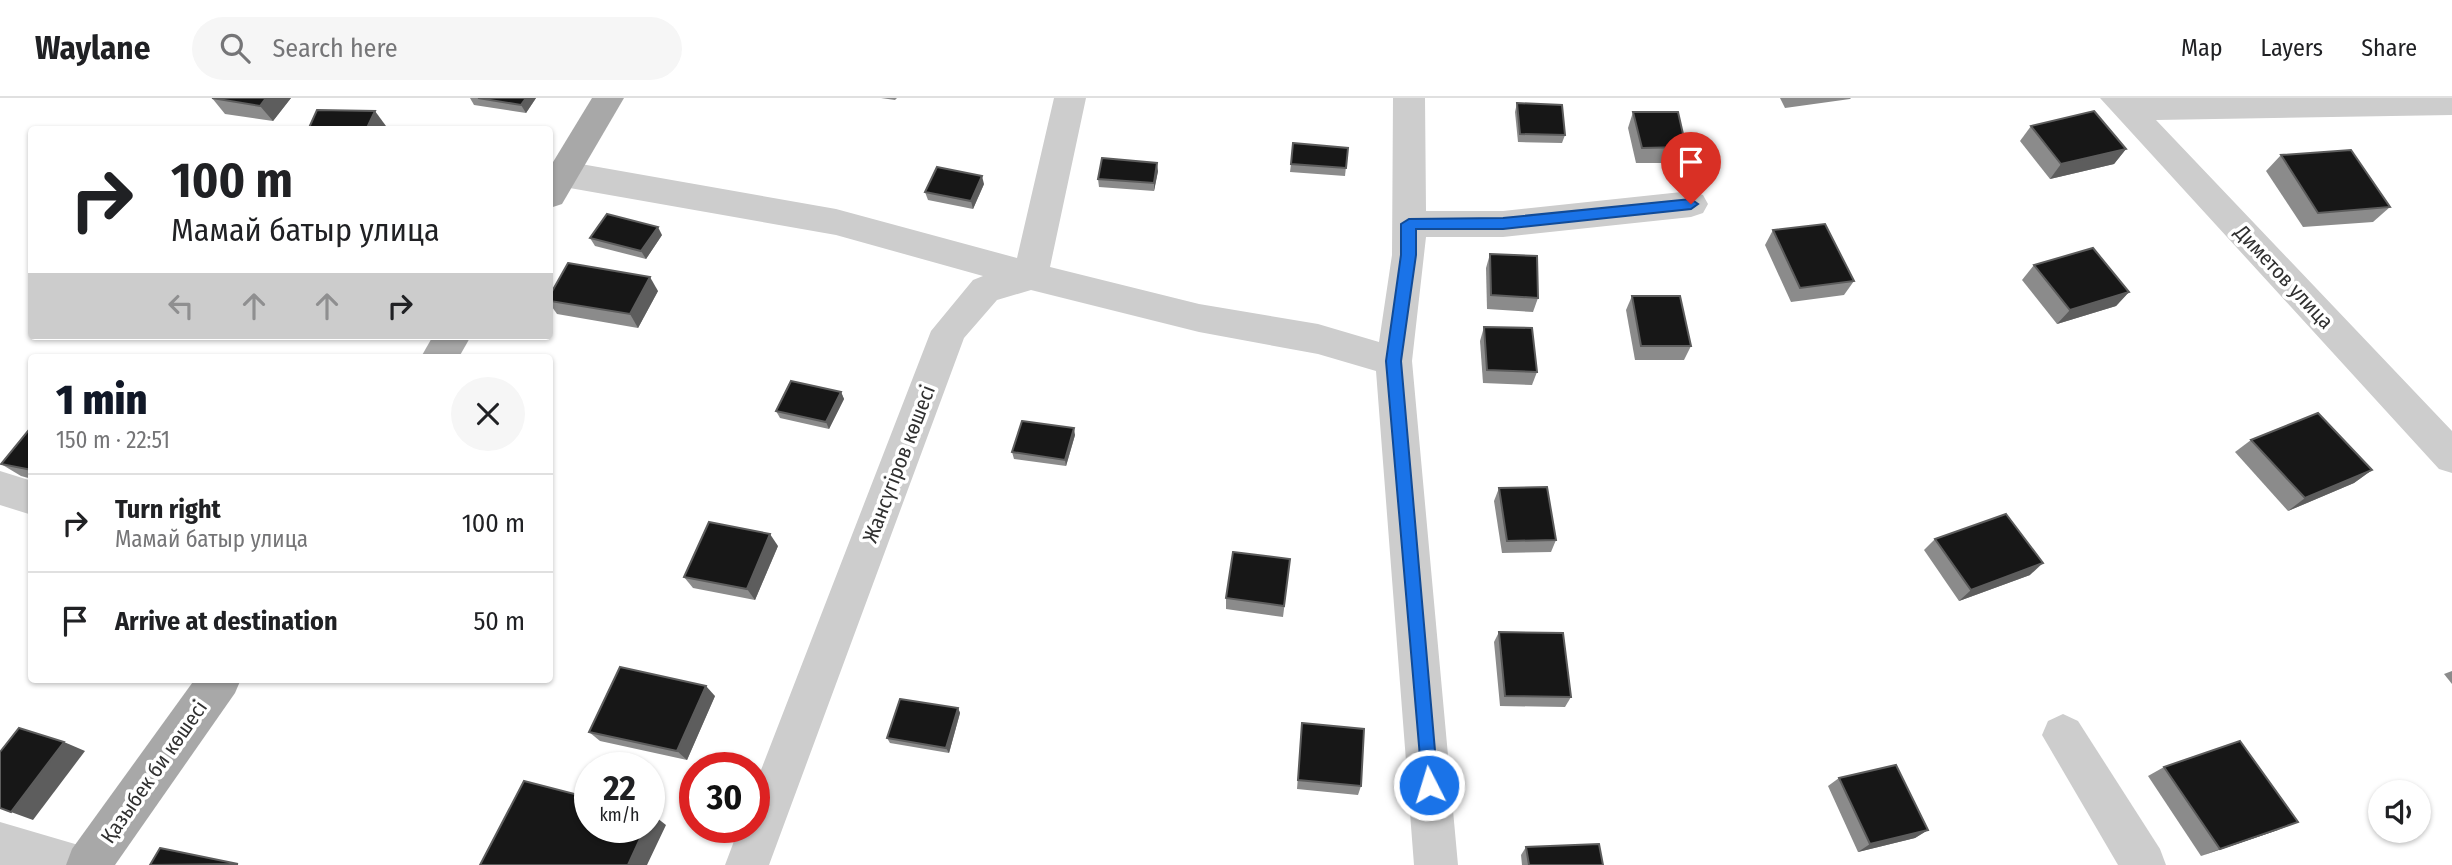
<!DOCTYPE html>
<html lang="en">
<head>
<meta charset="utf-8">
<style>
	:root { --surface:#fff; --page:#f6f6f6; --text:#202124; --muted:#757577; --line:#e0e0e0; --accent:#111827 }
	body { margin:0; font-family:"Fira Sans Condensed",sans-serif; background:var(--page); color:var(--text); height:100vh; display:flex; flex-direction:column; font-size:26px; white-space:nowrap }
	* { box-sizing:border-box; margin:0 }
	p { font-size:23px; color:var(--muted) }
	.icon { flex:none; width:38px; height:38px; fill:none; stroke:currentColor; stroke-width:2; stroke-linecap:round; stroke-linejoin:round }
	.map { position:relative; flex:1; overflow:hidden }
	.side { position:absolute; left:28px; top:256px; width:525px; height:329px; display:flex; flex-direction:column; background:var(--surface); border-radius:7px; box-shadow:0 2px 5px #0004 }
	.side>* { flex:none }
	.guide { position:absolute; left:28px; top:28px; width:525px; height:214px; border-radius:7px; box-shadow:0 2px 5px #0004; background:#fff; color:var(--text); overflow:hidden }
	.tools { position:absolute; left:2368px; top:682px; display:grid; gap:14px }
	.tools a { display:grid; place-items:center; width:63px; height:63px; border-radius:50%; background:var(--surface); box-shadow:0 2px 5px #0004; font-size:35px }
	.speed { position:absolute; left:574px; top:654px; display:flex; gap:14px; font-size:35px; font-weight:700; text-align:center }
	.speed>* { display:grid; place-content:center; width:91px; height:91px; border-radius:50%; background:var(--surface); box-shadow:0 2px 5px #0004; line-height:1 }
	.speed small { font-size:18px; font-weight:400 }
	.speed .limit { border:10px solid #d22; background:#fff; color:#111 }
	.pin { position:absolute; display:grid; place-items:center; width:60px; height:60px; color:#fff; margin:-72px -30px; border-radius:50% 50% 50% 0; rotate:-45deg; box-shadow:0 0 7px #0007 }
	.pin .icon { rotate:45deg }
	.me { position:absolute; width:77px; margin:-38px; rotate:355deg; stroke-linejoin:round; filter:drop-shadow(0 0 5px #0008) }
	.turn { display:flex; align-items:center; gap:24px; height:147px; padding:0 28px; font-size:32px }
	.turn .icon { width:91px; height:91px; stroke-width:2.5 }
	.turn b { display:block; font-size:49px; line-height:60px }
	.lanes { display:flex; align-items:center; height:66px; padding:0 28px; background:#0003; justify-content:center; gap:35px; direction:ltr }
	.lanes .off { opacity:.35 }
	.round { display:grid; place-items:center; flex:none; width:74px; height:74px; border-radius:37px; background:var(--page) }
	.overview { display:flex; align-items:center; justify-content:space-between; height:119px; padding:0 28px }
	h1 { font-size:42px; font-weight:800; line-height:52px; color:var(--accent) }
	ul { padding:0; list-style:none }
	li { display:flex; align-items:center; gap:21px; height:98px; padding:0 28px; border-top:2px solid var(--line) }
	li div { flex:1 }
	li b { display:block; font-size:26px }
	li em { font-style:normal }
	header { display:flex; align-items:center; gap:42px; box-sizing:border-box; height:98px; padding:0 35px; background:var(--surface); border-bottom:2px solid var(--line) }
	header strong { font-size:33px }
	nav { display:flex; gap:38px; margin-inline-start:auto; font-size:24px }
	.search { width:490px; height:63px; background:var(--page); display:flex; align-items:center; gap:18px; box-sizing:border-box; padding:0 24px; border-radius:38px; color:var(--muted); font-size:26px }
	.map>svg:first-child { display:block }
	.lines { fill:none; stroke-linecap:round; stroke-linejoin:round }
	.minor { fill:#cdcdcd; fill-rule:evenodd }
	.major { fill:#a8a8a8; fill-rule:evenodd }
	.wall { fill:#8b8b8b }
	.shaded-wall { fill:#5d5d5d }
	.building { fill:#171717; stroke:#5d5d5d; stroke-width:2 }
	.route { fill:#1a73e8; stroke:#114b97; stroke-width:2 }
	.labels { text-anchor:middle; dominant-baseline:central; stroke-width:7; stroke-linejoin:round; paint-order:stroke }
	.street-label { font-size:21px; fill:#303030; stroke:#fff }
</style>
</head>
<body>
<header>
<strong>Waylane</strong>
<div class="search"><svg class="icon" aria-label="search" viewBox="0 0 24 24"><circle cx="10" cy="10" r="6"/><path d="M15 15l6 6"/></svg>Search here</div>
<nav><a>Map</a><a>Layers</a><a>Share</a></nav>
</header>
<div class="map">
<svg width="2452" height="767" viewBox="0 0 2452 767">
	<rect width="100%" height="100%" fill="#fff"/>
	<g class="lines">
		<g class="minor">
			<path d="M1054 0H1086L1050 169 1199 206 1318 226 1379 244 1392 157 1393 0H1425L1426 113H1503L1691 93 1703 97 1708 106 1703 115 1691 119 1503 139H1426L1412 263 1458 767H1414L1376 273 1318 256 1199 234 1031 192 997 202 964 240 769 767H725L739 730H754V690L931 233 973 182 983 178 836 137 564 89 552 85 550 72 552 67 564 63 836 111 1017 160Z"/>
			<path d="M2100 0H2452V17L2156 22 2452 333V375L2439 371Z"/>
			<path d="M0 373 32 383V417L0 407Z"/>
			<path d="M2063 616 2078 623 2160 751 2166 767H2118L2042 637 2048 623Z"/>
			<path d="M0 724 92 751 98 767H0Z"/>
		</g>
		<g class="major">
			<path d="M592 0H624L562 106 550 110V69Z"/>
			<path d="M433 238H471L459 259H421Z"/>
			<path d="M195 581H241L235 595 115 767H66L72 751Z"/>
		</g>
	</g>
	<g class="wall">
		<path d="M212 0H291L273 23 225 16Z"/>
		<path d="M470 0H536L526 15 474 7Z"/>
		<path d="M881 0H897L895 2Z"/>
		<path d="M1780 0H1851L1850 1 1785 10Z"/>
		<path d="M1517 5 1565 37 1562 45 1518 44 1515 14Z"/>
		<path d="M1633 14 1686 49 1680 65H1636L1628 30Z"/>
		<path d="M2031 28 2126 51 2114 66 2050 81 2020 43Z"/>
		<path d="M1348 50 1345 78 1290 74 1291 66Z"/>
		<path d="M2281 57 2390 109 2373 124 2303 129 2266 73Z"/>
		<path d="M1158 73 1154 93 1099 89 1098 81Z"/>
		<path d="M984 86 973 111 928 102 925 94Z"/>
		<path d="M1773 132 1854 183 1844 197 1791 204 1765 147Z"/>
		<path d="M662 137 646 161 595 148 590 140Z"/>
		<path d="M1490 156 1538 200 1533 214 1487 211 1486 170Z"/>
		<path d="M2034 167 2129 194 2116 208 2057 226 2022 182Z"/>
		<path d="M658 193 638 230 557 216 550 206V197Z"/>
		<path d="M1632 198 1691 248 1684 262H1635L1626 212Z"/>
		<path d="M1484 229 1537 274 1532 287 1483 285 1480 243Z"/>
		<path d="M841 294 844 301 829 331 780 320 776 313Z"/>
		<path d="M32 328V381L21 378 1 366Z"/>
		<path d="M1075 337 1066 368 1014 361 1012 354Z"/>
		<path d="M2251 342 2372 372 2354 385 2288 413 2235 354Z"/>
		<path d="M1499 390 1556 442 1551 454 1502 455 1494 403Z"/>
		<path d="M1935 441 2030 477 1959 503 1924 452Z"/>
		<path d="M778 448 755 502 693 490 684 479Z"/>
		<path d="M1290 461 1283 519 1226 511V500Z"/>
		<path d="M1499 534 1571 599 1565 609 1500 608 1494 544Z"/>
		<path d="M2452 573V586L2444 576Z"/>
		<path d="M715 598 687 662 600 643 589 634Z"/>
		<path d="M958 610 960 615 949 655 890 645 887 640Z"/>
		<path d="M1302 625 1361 688 1358 697 1297 691Z"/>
		<path d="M2164 669 2278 732 2201 758 2148 678Z"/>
		<path d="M1839 680 1928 732 1915 740 1858 754 1828 688Z"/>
		<path d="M1526 749 1603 767H1522L1521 757Z"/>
	</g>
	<g class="shaded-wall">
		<path d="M266 0H291L273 23 260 8Z"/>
		<path d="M526 0H536L526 15 521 7Z"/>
		<path d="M375 13 386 28 385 32H366Z"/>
		<path d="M2126 51 2114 66 2050 81 2061 66Z"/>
		<path d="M1157 65 1158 73 1154 93V85Z"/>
		<path d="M982 78 984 86 973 111 971 103Z"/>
		<path d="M658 129 662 137 646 161 641 153Z"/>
		<path d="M650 179 658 193 638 230 630 216Z"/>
		<path d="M2129 194 2116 208 2057 226 2070 212Z"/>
		<path d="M841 294 844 301 829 331 826 324Z"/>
		<path d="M1074 330 1075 337 1066 368 1065 362Z"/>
		<path d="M2372 372 2354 385 2288 413 2305 400Z"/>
		<path d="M770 436 778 448 755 502 747 491Z"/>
		<path d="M2043 465 2030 477 1959 503 1971 492Z"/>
		<path d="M706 588 715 598 687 662 677 653Z"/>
		<path d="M958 610 960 615 949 655 946 650Z"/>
		<path d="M64 644 85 653 33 722 11 714Z"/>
		<path d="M652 716 666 727 647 767H628L645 730H649V721Z"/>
		<path d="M2298 724 2278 732 2201 758 2220 751Z"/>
		<path d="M1928 732 1915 740 1858 754 1870 746Z"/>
	</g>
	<g class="building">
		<path d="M212 0H266L260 8Z"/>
		<path d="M478 0H526L521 7Z"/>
		<path d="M1517 5 1562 7 1565 37 1520 36Z"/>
		<path d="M317 12 375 13 366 32H308Z"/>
		<path d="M2094 13 2126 51 2061 66 2031 28Z"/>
		<path d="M1633 14H1678L1686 49 1642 50Z"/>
		<path d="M1293 45 1348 50 1346 70 1291 66Z"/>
		<path d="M2351 52 2390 109 2318 115 2281 57Z"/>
		<path d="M1102 60 1157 65 1154 85 1098 81Z"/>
		<path d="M937 69 982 78 971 103 925 94Z"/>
		<path d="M607 116 658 129 641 153 590 140Z"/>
		<path d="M1825 126 1854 183 1800 190 1773 132Z"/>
		<path d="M2093 150 2129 194 2070 212 2034 167Z"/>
		<path d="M1490 156 1537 158 1538 200 1491 197Z"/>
		<path d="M568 165 650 179 630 216 550 203V197Z"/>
		<path d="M1632 198H1680L1691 248H1641Z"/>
		<path d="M1484 229 1532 230 1537 274 1487 272Z"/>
		<path d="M791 283 841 294 826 324 776 313Z"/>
		<path d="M2318 315 2372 372 2305 400 2251 342Z"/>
		<path d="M1022 323 1074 330 1065 362 1012 354Z"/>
		<path d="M32 328V372L1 366Z"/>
		<path d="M1547 389 1556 442 1507 443 1499 390Z"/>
		<path d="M2006 416 2043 465 1971 492 1935 441Z"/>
		<path d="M709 424 770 436 747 491 684 479Z"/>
		<path d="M1233 454 1290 461 1284 508 1226 500Z"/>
		<path d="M1499 534 1563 535 1571 599 1505 598Z"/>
		<path d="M620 569 706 588 677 653 589 634Z"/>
		<path d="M900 601 958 610 946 650 887 640Z"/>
		<path d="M1302 625 1364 631 1361 688 1298 682Z"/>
		<path d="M19 630 64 644 11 714 0 710V654Z"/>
		<path d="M2240 643 2298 724 2220 751 2164 669Z"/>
		<path d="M1896 667 1928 732 1870 746 1839 680Z"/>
		<path d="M524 683 590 700V730H645L628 767H480Z"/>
		<path d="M1599 746 1603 767H1529L1526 749Z"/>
		<path d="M160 750 238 766 150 767Z"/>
	</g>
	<path class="route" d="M1691 101 1698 106 1691 111 1503 131H1416V157L1401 263 1438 687 1436 694 1429 696 1423 694 1386 263 1401 157V126L1409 121 1503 120Z"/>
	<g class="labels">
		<g class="street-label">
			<text transform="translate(2284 179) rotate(47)">Диметов улица</text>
			<text transform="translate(899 366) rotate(-69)">Жансүгіров көшесі</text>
			<text transform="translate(154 674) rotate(-55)">Қазыбек би көшесі</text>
		</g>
	</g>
</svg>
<div class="tools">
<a><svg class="icon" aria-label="sound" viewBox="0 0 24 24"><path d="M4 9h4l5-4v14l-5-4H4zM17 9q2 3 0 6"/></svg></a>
</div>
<div class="speed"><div>22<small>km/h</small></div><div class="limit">30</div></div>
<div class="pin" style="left:1691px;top:106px;background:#d93025"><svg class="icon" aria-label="arrive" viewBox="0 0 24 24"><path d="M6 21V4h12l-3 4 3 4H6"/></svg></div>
<svg class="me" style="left:1429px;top:687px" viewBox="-20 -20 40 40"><circle r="17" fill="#1a73e8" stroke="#fff" stroke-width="3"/><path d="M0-11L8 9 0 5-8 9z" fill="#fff"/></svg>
<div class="guide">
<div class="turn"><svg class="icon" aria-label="right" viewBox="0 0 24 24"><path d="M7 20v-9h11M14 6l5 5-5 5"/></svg><div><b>100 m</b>Мамай батыр улица</div></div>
<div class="lanes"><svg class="icon off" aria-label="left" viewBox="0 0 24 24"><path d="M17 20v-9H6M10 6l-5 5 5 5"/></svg><svg class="icon off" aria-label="ahead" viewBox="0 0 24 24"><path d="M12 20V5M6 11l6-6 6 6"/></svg><svg class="icon off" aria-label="ahead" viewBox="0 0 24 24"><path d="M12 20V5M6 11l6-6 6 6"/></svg><svg class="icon" aria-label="right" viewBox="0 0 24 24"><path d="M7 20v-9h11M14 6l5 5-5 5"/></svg></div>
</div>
<section class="side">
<div class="overview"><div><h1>1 min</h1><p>150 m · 22:51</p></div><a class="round"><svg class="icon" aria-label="close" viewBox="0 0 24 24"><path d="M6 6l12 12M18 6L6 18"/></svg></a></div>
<ul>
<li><svg class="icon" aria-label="right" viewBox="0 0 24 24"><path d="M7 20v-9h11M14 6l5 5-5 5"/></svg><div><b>Turn right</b><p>Мамай батыр улица</p></div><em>100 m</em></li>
<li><svg class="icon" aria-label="arrive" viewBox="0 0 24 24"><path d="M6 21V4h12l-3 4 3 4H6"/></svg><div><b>Arrive at destination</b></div><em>50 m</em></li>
</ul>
</section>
</div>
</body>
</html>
